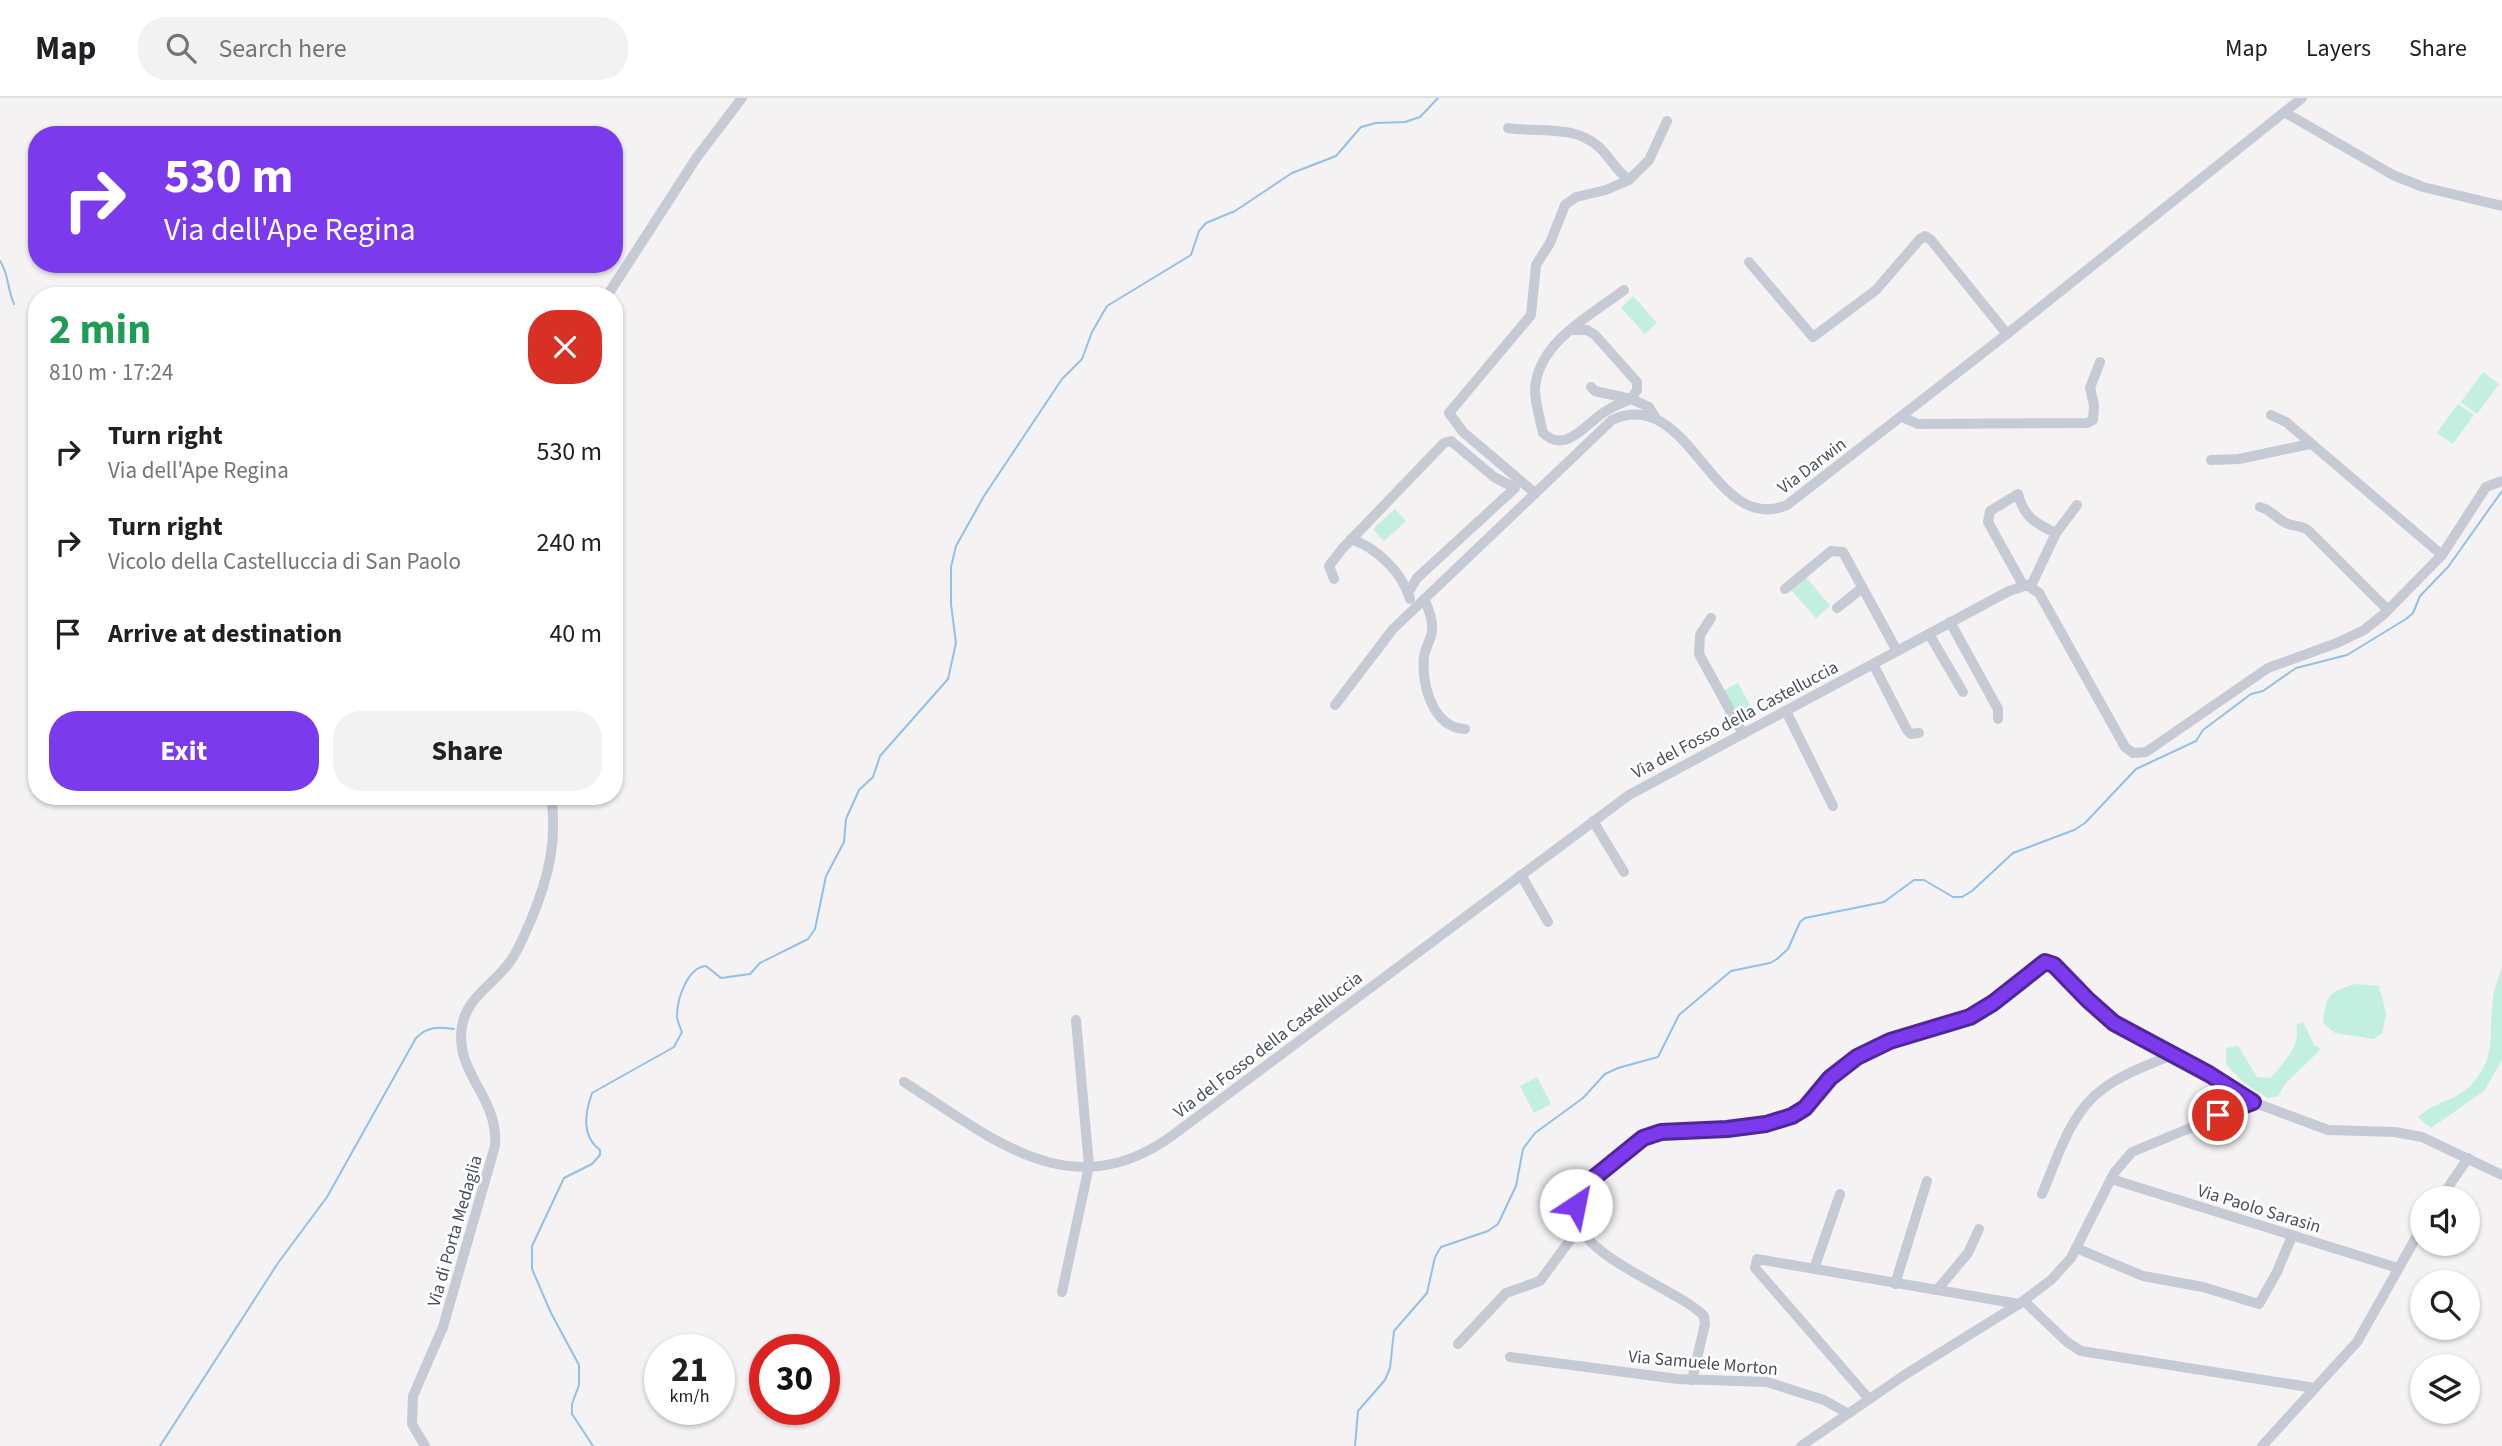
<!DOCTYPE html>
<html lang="en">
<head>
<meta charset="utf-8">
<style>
	:root { --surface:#fff; --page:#f2f2f2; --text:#202124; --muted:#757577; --line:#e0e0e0; --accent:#7c3aed }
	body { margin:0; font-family:"Source Sans 3",sans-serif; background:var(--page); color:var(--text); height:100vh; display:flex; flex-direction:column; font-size:26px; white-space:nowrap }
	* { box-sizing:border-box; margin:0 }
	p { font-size:23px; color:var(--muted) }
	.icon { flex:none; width:38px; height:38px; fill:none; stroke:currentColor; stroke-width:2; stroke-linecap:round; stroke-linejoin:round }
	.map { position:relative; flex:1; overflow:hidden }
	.sheet { position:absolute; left:28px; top:189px; width:595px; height:518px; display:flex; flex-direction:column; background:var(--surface); border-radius:28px; box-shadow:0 2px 5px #0004 }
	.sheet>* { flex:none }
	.guide { position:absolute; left:28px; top:28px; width:595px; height:147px; border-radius:28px; box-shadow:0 2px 5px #0004; background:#7c3aed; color:#fff; overflow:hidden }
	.controls { position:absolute; left:2410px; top:1088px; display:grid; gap:14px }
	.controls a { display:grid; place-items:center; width:70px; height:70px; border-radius:50%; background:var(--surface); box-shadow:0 2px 5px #0004; font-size:35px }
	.speed { position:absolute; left:644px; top:1236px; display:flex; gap:14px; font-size:35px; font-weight:700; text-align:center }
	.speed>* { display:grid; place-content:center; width:91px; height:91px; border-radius:50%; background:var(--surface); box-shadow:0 2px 5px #0004; line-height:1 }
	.speed small { font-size:18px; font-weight:400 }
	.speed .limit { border:10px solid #d22; background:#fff; color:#111 }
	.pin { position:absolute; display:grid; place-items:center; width:60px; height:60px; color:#fff; margin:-30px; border:4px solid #fff; border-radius:50%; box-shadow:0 2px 7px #0007 }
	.me { position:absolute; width:77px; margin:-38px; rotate:34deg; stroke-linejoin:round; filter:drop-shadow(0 0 5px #0008) }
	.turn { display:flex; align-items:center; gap:24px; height:147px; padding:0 21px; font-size:32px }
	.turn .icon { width:91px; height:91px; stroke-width:2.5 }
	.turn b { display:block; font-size:49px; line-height:60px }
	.round { display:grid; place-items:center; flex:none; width:74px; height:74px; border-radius:28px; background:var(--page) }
	.head { display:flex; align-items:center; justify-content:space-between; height:119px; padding:0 21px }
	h1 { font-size:42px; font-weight:700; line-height:52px; color:#1e9e55 }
	.primary-button { display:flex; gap:14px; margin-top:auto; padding:14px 21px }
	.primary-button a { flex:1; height:80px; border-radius:28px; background:var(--accent); color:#fff; font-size:28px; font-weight:700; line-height:80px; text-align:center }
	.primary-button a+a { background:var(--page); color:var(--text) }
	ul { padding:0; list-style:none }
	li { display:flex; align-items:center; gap:21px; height:91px; padding:0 21px }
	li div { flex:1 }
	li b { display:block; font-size:26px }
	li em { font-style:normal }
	header { display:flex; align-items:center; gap:42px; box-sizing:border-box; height:98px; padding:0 35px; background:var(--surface); border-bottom:2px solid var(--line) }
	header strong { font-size:33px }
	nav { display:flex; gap:38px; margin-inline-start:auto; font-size:24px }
	.search { width:490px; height:63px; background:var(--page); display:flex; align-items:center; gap:18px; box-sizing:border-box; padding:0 24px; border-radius:28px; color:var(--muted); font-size:26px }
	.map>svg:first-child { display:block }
	.green { fill:#c2efdf }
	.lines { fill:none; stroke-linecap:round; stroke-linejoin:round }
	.stream { stroke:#91c0ea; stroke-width:2 }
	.minor { stroke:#c6cad5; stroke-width:10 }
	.route-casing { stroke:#51269a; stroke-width:18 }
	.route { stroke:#7c3aed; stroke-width:12 }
	.labels { text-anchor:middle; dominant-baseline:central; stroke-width:5; stroke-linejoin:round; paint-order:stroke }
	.street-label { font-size:18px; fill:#4a4f5f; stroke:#fff }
</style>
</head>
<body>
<header>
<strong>Map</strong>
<div class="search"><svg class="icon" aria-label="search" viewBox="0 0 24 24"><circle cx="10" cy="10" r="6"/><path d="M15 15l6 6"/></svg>Search here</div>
<nav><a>Map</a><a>Layers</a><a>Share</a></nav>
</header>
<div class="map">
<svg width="2502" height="1348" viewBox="0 0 2502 1348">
	<rect width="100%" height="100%" fill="#f4f2f2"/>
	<g class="green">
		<path d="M1633 198 1657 225 1645 236 1621 210Z"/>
		<path d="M2483 274 2499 286 2477 316 2461 304Z"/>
		<path d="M2458 306 2474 317 2453 346 2437 335Z"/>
		<path d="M1395 411 1406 423 1384 443 1373 431Z"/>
		<path d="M1806 479 1830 508 1816 520 1791 492Z"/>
		<path d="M1738 585 1755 616 1740 624 1723 593Z"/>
		<path d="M2502 869V962L2484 993 2431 1030 2418 1019C2433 1005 2456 1002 2470 988 2498 960 2488 935 2493 900 2494 890 2499 879 2502 869Z"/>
		<path d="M2355 886 2379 888 2386 916 2382 935 2374 941 2335 935 2323 925C2327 896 2327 895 2355 886Z"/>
		<path d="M2303 924 2314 947 2321 951 2285 986 2278 998 2268 1000 2244 985 2226 966V950L2238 948 2257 979 2271 980C2283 964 2302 948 2296 927Z"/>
		<path d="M1537 979 1551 1006 1534 1015 1520 988Z"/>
	</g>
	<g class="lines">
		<g class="stream">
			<path d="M0 163C9 176 7 191 14 206"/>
			<path d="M160 1348 278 1165 327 1099 416 940C428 928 438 929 454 931"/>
			<path d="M593 1348 572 1316V1306L579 1287V1267L551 1215 532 1171V1148L564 1080 592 1066 600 1057V1052C581 1038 585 1015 592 995L674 949 682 934C680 929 677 923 677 918 677 900 688 869 706 868L721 880 750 876 760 865 808 841 815 831 826 778 844 744 846 721 859 692 873 679 880 658 948 581 956 545 951 506V469L956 448 984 398 1062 281 1082 261 1092 234 1107 208 1191 157 1199 133 1206 125 1235 113 1292 75 1336 58 1361 29 1376 25 1405 24 1420 19 1438 0"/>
			<path d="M1355 1348 1358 1313 1385 1282 1390 1270 1394 1233 1427 1195 1435 1159 1441 1149 1488 1133 1498 1126 1516 1088 1523 1051 1535 1035 1583 1000 1605 976 1618 970 1658 959 1679 917 1731 873 1770 865 1777 861 1788 851 1800 824 1805 820 1884 804 1914 782H1924L1953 799H1962L1972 793 2013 755 2074 732 2085 725 2136 671 2196 643 2203 632 2251 596 2263 593 2296 570 2347 557 2406 521 2413 515 2420 498 2448 469 2502 393"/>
		</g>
		<g class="minor">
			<path d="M2286 15 2393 77 2423 89 2502 108"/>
			<path d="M1508 30C1539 35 1573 26 1599 49 1610 59 1616 73 1629 82"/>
			<path d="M1749 164 1813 239 1876 192 1920 141 1925 138 1931 142 2007 236"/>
			<path d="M1624 192C1590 218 1538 244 1535 291 1535 305 1540 321 1543 335 1564 355 1583 330 1600 317 1610 310 1620 305 1631 301L1649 309 1655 319"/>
			<path d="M607 198 697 59 742 0"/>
			<path d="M1573 232H1587L1595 237 1637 284V292L1631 301 1595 293 1591 289"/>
			<path d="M2271 317 2286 324 2442 457"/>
			<path d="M1902 319 1918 326 2087 325 2093 322 2094 307 2090 290 2100 264"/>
			<path d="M2211 362 2239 361 2310 346"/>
			<path d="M1535 395 1463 334 1449 315 1531 217 1536 167 1550 145 1565 107 1576 99 1606 92 1629 82 1649 62 1667 23"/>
			<path d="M2260 409C2272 412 2275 420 2286 425 2294 429 2302 427 2309 433L2388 512"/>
			<path d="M1351 441C1377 450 1402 474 1410 501"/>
			<path d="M1334 481 1329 468 1342 451 1444 345 1451 343 1494 379 1515 390 1417 480 1408 495"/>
			<path d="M2023 487 1988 424 1990 413 2018 396C2024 419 2036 426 2056 435"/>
			<path d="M2031 488 2056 435 2077 407"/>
			<path d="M1785 491 1831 453 1843 454 1897 553"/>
			<path d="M1424 501C1429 511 1433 522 1432 533 1431 542 1425 550 1424 559 1421 586 1433 630 1465 631"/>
			<path d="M1837 510 1862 490"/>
			<path d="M1711 520 1700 537 1699 556 1743 636"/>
			<path d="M1950 524 1998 611V621"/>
			<path d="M1929 536 1963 594"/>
			<path d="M1873 566 1907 632 1911 636 1919 635"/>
			<path d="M1335 607 1393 531 1612 322C1691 286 1712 439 1787 407L2007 236 2302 0"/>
			<path d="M1786 613 1833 708"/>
			<path d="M1593 723 1624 774"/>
			<path d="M1521 777 1548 824"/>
			<path d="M904 984C991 1039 1071 1112 1173 1037L1629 697 2009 493 2027 487 2039 495 2125 649 2133 655 2146 654 2268 570 2337 545 2364 532 2384 516 2442 457 2486 389 2502 383"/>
			<path d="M2111 1081 2398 1170"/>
			<path d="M2042 1096C2058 1059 2070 1014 2104 990 2124 975 2149 967 2172 957"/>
			<path d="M2440 1101 2468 1060"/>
			<path d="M2076 1150 2143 1178 2203 1189 2259 1206 2277 1174 2292 1138"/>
			<path d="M1814 1171 1840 1096"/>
			<path d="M1895 1186 1927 1083"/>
			<path d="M1937 1192 1968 1155 1979 1131"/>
			<path d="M1062 1194 1089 1068 1076 922"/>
			<path d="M2024 1203 2067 1244 2081 1253 2315 1290"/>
			<path d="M1458 1246 1506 1195 1540 1183 1579 1130"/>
			<path d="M1510 1259 1678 1281 1767 1284 1824 1302 1847 1315"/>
			<path d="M1692 1282 1705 1226 1704 1218C1676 1190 1583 1160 1577 1120 1572 1091 1617 1055 1640 1041 1658 1031 1682 1033 1702 1032 1731 1031 1764 1030 1791 1018 1817 1007 1832 975 1858 959 1893 937 1932 938 1967 920 1998 906 2016 879 2043 864L2054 867 2088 902 2114 925 2209 976 2253 1004 2328 1032 2395 1034 2422 1039 2502 1077"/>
			<path d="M1869 1301 1755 1170 1757 1161 2019 1206"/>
			<path d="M425 1348 412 1326 413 1298 443 1229 495 1048C499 998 454 976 462 928 467 899 493 887 509 865 519 852 524 837 531 822 548 781 558 743 551 698"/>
			<path d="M1801 1348 1906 1276 2019 1206 2051 1182 2071 1160 2114 1075 2132 1054 2253 1004"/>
			<path d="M2262 1348 2357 1244 2422 1129"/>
		</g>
	</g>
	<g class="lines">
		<g class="route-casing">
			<path id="route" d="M1576 1107 1579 1097 1590 1083 1643 1040 1661 1034 1727 1031 1766 1026 1792 1018 1805 1010 1830 980 1857 959 1890 943 1970 919 1993 905 2045 864 2054 867 2088 902 2114 925 2209 976 2253 1004 2218 1017"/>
		</g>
		<use href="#route" class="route"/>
	</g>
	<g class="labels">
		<g class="street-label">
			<text transform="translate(1812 368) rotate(-37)">Via Darwin</text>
			<text transform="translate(1735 622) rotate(-28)">Via del Fosso della Castelluccia</text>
			<text transform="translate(1268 947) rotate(-37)">Via del Fosso della Castelluccia</text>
			<text transform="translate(2259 1111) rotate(17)">Via Paolo Sarasin</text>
			<text transform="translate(455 1133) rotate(-74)">Via di Porta Medaglia</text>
			<text transform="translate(1703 1265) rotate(5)">Via Samuele Morton</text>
		</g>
	</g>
</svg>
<div class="controls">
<a><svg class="icon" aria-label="sound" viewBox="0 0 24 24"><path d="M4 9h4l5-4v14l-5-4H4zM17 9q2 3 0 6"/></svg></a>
<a><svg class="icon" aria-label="search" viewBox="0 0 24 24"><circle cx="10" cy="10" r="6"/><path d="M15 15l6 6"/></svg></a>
<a><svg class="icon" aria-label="layers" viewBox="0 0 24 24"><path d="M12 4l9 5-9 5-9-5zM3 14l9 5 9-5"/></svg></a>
</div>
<div class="speed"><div>21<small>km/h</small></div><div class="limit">30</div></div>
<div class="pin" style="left:2218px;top:1017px;background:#d93025"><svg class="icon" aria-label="arrive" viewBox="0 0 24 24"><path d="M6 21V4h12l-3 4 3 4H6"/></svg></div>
<svg class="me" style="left:1576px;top:1107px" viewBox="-20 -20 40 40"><circle r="19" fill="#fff"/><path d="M0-13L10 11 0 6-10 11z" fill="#7c3aed"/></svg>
<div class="guide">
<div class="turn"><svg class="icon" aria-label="right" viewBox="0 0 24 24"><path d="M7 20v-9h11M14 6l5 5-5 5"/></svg><div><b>530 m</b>Via dell'Ape Regina</div></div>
</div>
<section class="sheet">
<div class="head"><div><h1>2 min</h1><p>810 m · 17:24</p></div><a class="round" style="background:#d93025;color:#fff"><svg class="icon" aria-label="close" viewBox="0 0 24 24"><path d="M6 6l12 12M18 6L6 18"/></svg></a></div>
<ul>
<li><svg class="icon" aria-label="right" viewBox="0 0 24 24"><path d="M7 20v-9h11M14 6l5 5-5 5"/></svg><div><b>Turn right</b><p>Via dell'Ape Regina</p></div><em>530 m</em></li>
<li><svg class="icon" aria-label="right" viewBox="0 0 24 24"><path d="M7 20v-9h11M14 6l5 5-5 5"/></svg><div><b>Turn right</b><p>Vicolo della Castelluccia di San Paolo</p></div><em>240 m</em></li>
<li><svg class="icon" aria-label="arrive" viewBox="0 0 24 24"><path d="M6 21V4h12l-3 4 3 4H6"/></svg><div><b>Arrive at destination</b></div><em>40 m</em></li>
</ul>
<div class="primary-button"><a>Exit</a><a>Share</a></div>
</section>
</div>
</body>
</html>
